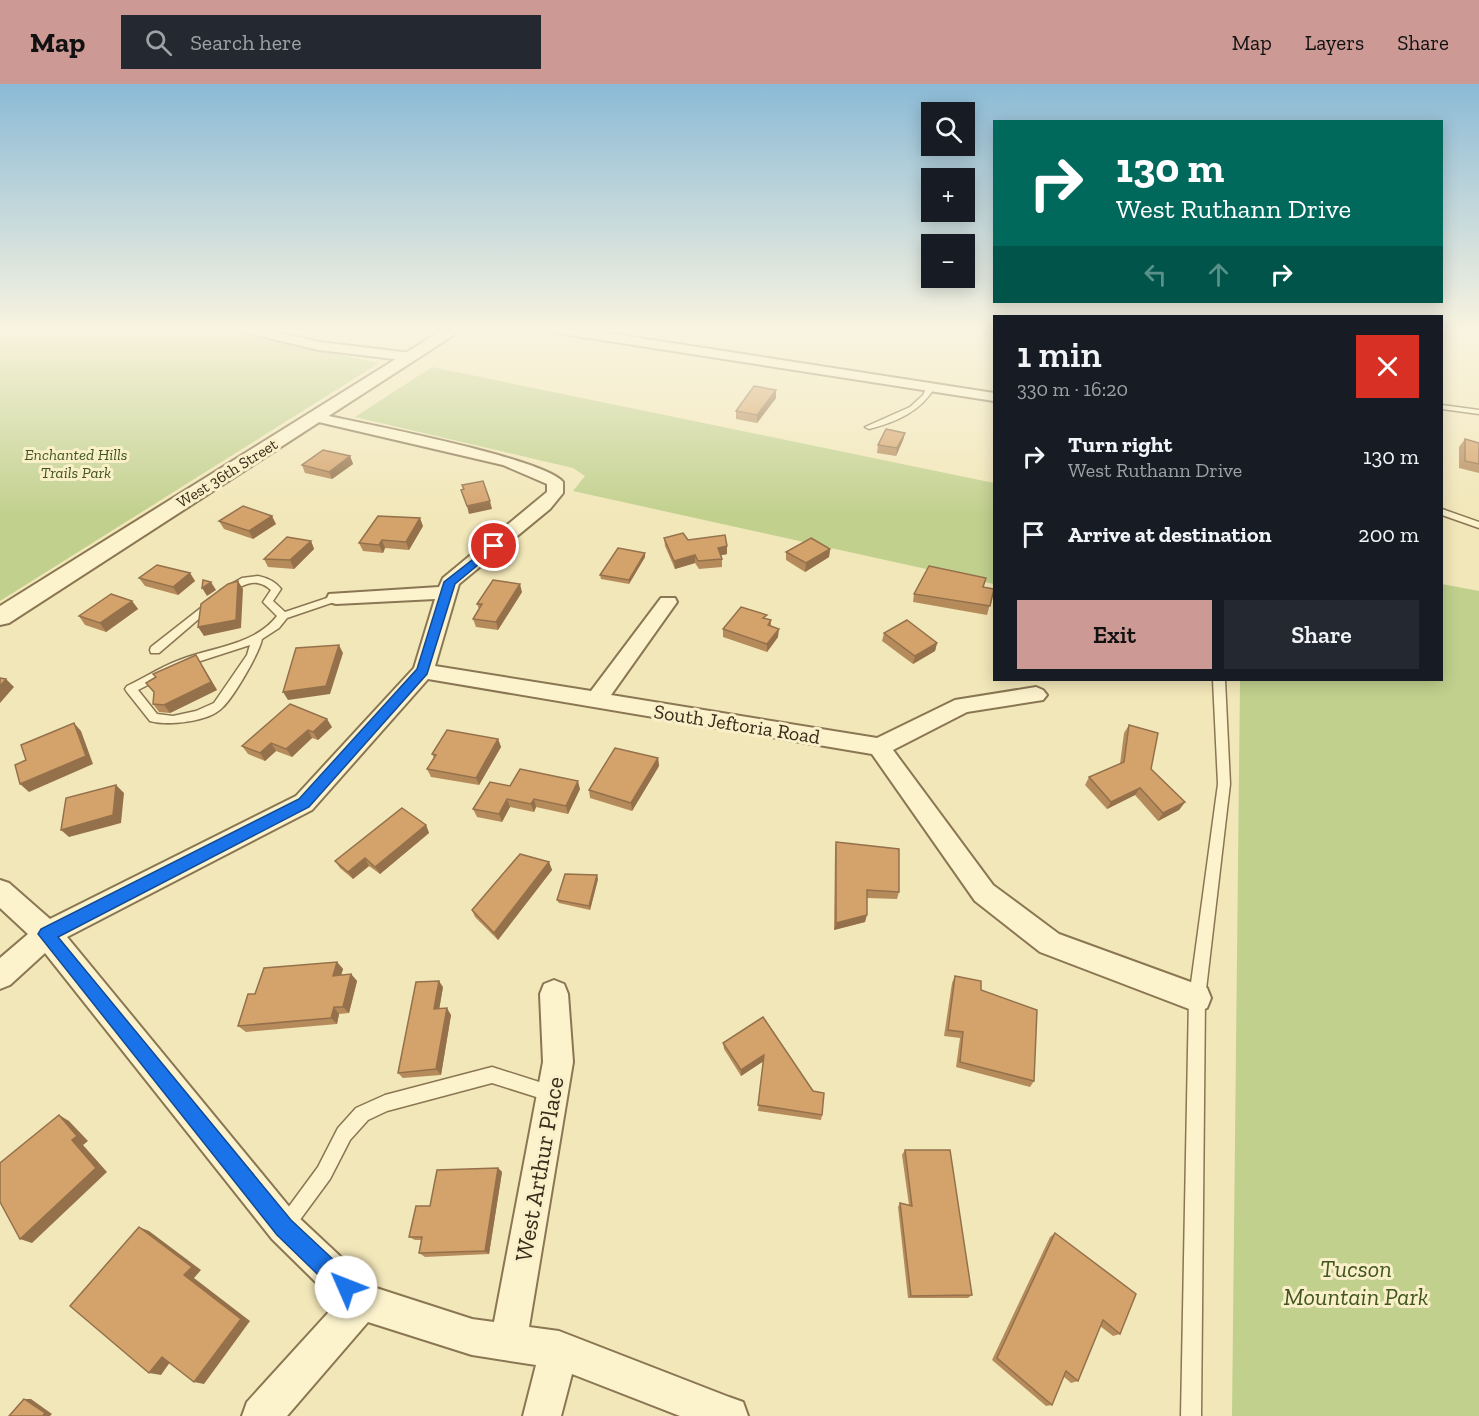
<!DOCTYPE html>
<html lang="en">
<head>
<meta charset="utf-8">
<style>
	:root { --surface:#171b24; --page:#242831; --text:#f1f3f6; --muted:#9ea1a6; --accent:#cc9994 }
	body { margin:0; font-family:"Zilla Slab",serif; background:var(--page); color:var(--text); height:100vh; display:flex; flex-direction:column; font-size:22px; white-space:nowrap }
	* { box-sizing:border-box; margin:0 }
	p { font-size:20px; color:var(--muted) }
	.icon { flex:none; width:33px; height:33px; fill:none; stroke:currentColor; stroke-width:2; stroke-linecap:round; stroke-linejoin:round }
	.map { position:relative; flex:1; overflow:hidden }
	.side { position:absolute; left:993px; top:231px; width:450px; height:366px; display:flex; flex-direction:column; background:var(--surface); border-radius:0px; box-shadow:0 3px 15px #0003 }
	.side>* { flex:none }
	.banner { position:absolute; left:993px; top:36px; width:450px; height:183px; border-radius:0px; box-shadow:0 3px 15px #0003; background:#00695c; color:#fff; overflow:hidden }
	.buttons { position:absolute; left:921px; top:18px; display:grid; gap:12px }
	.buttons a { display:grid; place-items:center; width:54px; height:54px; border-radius:0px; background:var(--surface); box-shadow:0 3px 15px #0003; font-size:30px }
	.pin { position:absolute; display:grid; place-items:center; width:51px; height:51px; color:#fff; margin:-26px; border:3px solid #fff; border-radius:50%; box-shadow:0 2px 6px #0007 }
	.me { position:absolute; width:66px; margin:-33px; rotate:314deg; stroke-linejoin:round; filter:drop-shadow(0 0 4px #0008) }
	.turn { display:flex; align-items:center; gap:21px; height:126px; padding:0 24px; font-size:27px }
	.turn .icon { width:78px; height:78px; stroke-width:2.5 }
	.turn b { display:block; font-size:42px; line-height:51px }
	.lanes { display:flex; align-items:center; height:57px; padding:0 24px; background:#0003; justify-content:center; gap:30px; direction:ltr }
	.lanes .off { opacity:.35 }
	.round { display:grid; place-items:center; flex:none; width:63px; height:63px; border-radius:0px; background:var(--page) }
	.headline { display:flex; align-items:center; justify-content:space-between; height:102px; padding:0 24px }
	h1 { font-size:36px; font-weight:600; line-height:45px }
	.primary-button { display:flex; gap:12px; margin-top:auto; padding:12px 24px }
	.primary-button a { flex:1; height:69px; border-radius:0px; background:var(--accent); color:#111; font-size:24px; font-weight:600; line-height:69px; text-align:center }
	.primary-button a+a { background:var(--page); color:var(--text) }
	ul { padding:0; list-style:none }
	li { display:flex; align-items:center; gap:18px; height:78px; padding:0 24px }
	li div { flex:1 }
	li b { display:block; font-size:22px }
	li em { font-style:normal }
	header { display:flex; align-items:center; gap:36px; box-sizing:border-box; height:84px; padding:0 30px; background:var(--accent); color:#111 }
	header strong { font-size:28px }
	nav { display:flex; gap:33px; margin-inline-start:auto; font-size:21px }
	.search { width:420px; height:54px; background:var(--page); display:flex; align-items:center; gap:15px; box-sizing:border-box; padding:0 21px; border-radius:0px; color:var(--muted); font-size:22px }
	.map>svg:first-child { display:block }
	.green { fill:#c1d08d }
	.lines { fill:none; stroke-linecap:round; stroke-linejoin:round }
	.service-casing { stroke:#8a7652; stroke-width:3 }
	.minor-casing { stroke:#8a7652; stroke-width:4 }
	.tertiary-casing { stroke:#8a7652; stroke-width:4 }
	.service { fill:#fcf3cd; fill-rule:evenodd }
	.minor { fill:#fcf3cd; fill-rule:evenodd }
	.tertiary { fill:#fcf3cd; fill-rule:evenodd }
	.wall { fill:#b68b5c }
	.shaded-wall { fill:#94714b }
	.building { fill:#d4a26b; stroke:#94714b; stroke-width:1.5 }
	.route { fill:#1a73e8; stroke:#114b97; stroke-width:1.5 }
	.labels { text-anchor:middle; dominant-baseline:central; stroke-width:6; stroke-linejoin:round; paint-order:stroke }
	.far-park-label { font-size:16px; font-style:italic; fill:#41561e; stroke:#f9f0ca }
	.far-street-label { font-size:16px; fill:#372b19; stroke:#f9f0ca }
	.street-label { font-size:20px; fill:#372b19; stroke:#f9f0ca }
	.near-street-label { font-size:24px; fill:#372b19; stroke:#f9f0ca }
	.near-park-label { font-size:24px; font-style:italic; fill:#41561e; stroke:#f9f0ca }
</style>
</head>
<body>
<header>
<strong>Map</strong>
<div class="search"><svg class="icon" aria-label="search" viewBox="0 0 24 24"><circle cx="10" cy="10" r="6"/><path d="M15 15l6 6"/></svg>Search here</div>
<nav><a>Map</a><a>Layers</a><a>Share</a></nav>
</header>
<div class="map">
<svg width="1479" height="1332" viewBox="0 0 1479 1332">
	<rect width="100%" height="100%" fill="#f2e7b9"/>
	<g class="green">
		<path d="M0 245H215L379 279 0 517Z"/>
		<path d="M432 283 994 399V500L573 407 585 392 573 384 355 333Z"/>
		<path d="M1442 500 1479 507V1332H1232L1240 596H1442Z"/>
	</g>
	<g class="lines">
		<g class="service-casing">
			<g id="service">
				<path d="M928 301 935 303C920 328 896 338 869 345L865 343 910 323 923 311Z"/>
				<path d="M1442 321 1479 326V330L1442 325Z"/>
				<path d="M1442 425 1479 438V444L1442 431Z"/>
				<path d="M258 492C267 494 275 497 281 505L273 517 285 528 336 511 341 514 340 516 287 534 279 544 262 555C259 570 233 614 222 624 208 638 168 642 150 637L127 608 125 605 127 602C144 594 159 584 177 577 210 563 254 562 277 532L263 518 271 506C254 491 243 503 226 509L221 506 242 494ZM250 561 247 571 214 619 196 627 173 632 157 630 138 606 185 582Z"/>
				<path d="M211 516 215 517V521L159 569H151L150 566 151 563Z"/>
				<path d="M1213 596H1225L1230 700 1205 914 1201 1332H1181L1189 914 1218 700Z"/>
				<path d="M492 983 558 1004 560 1010 558 1016 552 1018 492 999 387 1027 368 1036 350 1056 330 1095 291 1148 285 1151 279 1148 276 1142 279 1136 318 1083 338 1044 356 1024 385 1011Z"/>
			</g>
		</g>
		<g class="minor-casing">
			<g id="minor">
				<path d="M241 245H263L319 258 411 269 417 273 411 277 319 266 243 248Z"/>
				<path d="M551 245H581L994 309V317L557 249Z"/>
				<path d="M315 329C355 338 545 374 563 398V409L550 425 459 500 435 582 591 607 661 514H675L677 518 611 611 877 654 955 616 1036 603 1043 606 1047 611 1043 616 967 628 893 666 993 801 1059 850 1207 904 1211 914 1207 924 1197 928 1040 868 975 817 872 670 428 595 312 726 67 853 296 1131 373 1203 472 1235 494 1238 543 978 540 910 544 900 554 896 564 900 568 910 573 978 529 1243 559 1247 729 1313 743 1318 748 1332H680L572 1290 561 1332H523L536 1281 472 1271 368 1238 287 1332H242L247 1318 337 1219 272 1155 45 869 10 901 0 905V874L28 850 0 824V796L9 799 50 835 296 712 414 584 435 515 336 520 329 518 327 514 329 510 439 503 443 494 547 408V400L503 381 310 336 308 333 310 330Z"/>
			</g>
		</g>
		<g class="tertiary-casing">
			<path id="tertiary" d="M444 245H463L9 539 0 541V522Z"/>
		</g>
		<use href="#service" class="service"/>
		<use href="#minor" class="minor"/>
		<use href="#tertiary" class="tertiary"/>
	</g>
	<g class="wall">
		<path d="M776 306V314L757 339 736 335V327Z"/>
		<path d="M905 349 903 356 896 372 877 369 878 361Z"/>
		<path d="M1465 355 1479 359V389L1459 384V363Z"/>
		<path d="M350 372 353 380 332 395 305 389 302 381Z"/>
		<path d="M219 437 276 440 253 455 224 445Z"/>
		<path d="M423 442 409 466 385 464 383 469 363 467 359 459Z"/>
		<path d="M664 454 727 462V470L721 471 722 475V483L699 485 695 479 675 485 665 462Z"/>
		<path d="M311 457 314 465 294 485 268 483 264 475Z"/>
		<path d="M830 465 829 473 805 488 786 476V468Z"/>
		<path d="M645 469V473L629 500 601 495 600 491Z"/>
		<path d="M190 489 195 497 178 511 145 502 139 494Z"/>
		<path d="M983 503 994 505 987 531 913 518 914 510Z"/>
		<path d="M522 508 498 546 476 543 473 535 479 525 477 520Z"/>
		<path d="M132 517 138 525 106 548 85 541 79 532Z"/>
		<path d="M766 535 771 536V543L778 553 767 568 723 553V545Z"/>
		<path d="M884 549 937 559 935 567 913 580 882 557Z"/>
		<path d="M201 579 217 606 170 629 159 628 153 620 154 609 146 599Z"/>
		<path d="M290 620 332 643 318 656 312 654 292 673 276 667 265 677 248 670 242 662Z"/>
		<path d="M1129 641 1151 685 1185 718 1179 726 1158 737 1135 711 1107 725 1085 701 1089 693 1120 680 1124 649Z"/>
		<path d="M498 655 501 663 479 701 431 693 427 685 434 674 432 670Z"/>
		<path d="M658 674 659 682 632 727 590 714 589 706Z"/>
		<path d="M510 702 580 705 568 730 536 723 534 728 510 723 502 738 477 733 473 725Z"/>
		<path d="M426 741 429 749 380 790 369 782 353 795 340 784 335 777Z"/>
		<path d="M836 758 899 808 897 815 867 814 865 838 834 846 835 765Z"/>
		<path d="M549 778 552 786 498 856 475 833 472 826Z"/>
		<path d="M598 795 590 826 559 819 557 816Z"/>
		<path d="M337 878 343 885 341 891 351 890 357 897 349 929 339 930 337 940 246 948 238 942 255 910Z"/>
		<path d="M955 892 981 906 1034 997 1030 1003 956 983 960 954 944 952 952 899Z"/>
		<path d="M443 903 439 925 451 931 441 991 403 994 398 989Z"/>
		<path d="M763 933 822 1031 821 1036 758 1027 763 977 741 992 724 965 723 959Z"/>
		<path d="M905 1066 972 1211 968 1214H908L898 1123 900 1119 909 1121 902 1071Z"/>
		<path d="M498 1084 502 1088 489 1170 425 1173 419 1169 422 1156H415L409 1153 430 1122Z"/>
		<path d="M1055 1149 1120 1250 1113 1252 1100 1242 1078 1297 1071 1299 1063 1292 1052 1321 1046 1322 992 1276 1050 1153Z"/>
	</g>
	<g class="shaded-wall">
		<path d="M776 306V314L757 339V331Z"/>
		<path d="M905 349 903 356 896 372 897 364Z"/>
		<path d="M350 372 353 380 332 395 329 388Z"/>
		<path d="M490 417 492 425 469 430 467 422Z"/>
		<path d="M272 432 276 440 253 455 249 447Z"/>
		<path d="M420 434 423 442 409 466 406 458Z"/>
		<path d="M382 456 385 464 383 469 379 461Z"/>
		<path d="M311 457 314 465 294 485 290 476Z"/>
		<path d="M727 462V470L718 472V464Z"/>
		<path d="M830 465 829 473 805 488 806 479Z"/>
		<path d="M645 469V473L629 500V496Z"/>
		<path d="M695 471V479L675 485 674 477Z"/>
		<path d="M190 489 195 497 178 511 173 503Z"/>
		<path d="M238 497 243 505 241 544 204 552 198 543Z"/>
		<path d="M211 498 216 506 207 512 202 504Z"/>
		<path d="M520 500 522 508 498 546 496 538Z"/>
		<path d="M132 517 138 525 106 548 100 539Z"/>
		<path d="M779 545 778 553 767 568V560Z"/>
		<path d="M937 559 935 567 913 580 915 572Z"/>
		<path d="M339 561 343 569 330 610 288 616 283 608Z"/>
		<path d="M196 571 217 606 170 629 164 621Z"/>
		<path d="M6 595 14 603 0 619V602Z"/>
		<path d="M327 635 332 643 318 656 313 648Z"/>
		<path d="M74 639 81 647 93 680 29 708 20 700Z"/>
		<path d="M308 646 312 654 292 673 286 665Z"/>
		<path d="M498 655 501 663 479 701 476 694Z"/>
		<path d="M271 659 276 667 265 677 260 669Z"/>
		<path d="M658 674 659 682 632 727 631 719Z"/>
		<path d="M578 697 580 705 568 730 566 722Z"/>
		<path d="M116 701 124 709 121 739 69 753 61 746Z"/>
		<path d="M1140 704 1135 711 1107 725 1111 718Z"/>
		<path d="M507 715 510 723 502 738 499 730Z"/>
		<path d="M534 715 536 723 534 728 531 720Z"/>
		<path d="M1185 718 1179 726 1158 737 1163 729Z"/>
		<path d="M426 741 429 749 380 790 375 783Z"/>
		<path d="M365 774 369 782 353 795 348 788Z"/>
		<path d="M549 778 552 786 498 856 494 849Z"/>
		<path d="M597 791 598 795 590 826 589 822Z"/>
		<path d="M867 831 865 838 834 846 836 839Z"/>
		<path d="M337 878 343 885 339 898 333 892Z"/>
		<path d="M351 890 357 897 349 929 343 923Z"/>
		<path d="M439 897 443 903 438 932 434 925Z"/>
		<path d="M334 923 339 930 337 940 331 934Z"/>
		<path d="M447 924 451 931 441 991 436 985Z"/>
		<path d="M764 971V977L741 992V986Z"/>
		<path d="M59 1031 69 1037 88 1057 83 1061 107 1088 32 1159 20 1155 72 1056Z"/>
		<path d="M498 1084 502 1088 489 1170 485 1167Z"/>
		<path d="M139 1143 149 1147 201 1186 194 1194 250 1237 204 1300 194 1298 184 1191Z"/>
		<path d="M162 1273 173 1274 161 1291 149 1289Z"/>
		<path d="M24 1315H31L52 1330 50 1332H43Z"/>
	</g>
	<g class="building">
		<path d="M754 302 776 306 757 331 736 327Z"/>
		<path d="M886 345 905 349 897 364 878 361Z"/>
		<path d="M1465 355 1479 359V380L1465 377Z"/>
		<path d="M323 366 350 372 329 388 302 381Z"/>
		<path d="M483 397 490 417 467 422 461 406 464 405 462 401Z"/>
		<path d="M243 422 272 432 249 447 219 437Z"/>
		<path d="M378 432 420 434 406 458 382 456 379 461 359 459Z"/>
		<path d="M683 449 688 456 725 451 727 462 718 464 722 475 698 477 695 471 674 477 664 454Z"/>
		<path d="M287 453 311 457 290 476 264 475Z"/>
		<path d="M811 454 830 465 806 479 786 468Z"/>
		<path d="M618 464 645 469 629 496 600 491Z"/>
		<path d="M157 481 190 489 173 503 139 494Z"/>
		<path d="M929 482 986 494 983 503 994 505 990 522 914 510Z"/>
		<path d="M203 496 211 498 202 504Z"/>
		<path d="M493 496 520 500 496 538 473 535 482 520H477Z"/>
		<path d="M238 497 236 536 198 543 201 520 228 500Z"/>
		<path d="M111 510 132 517 100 539 79 532Z"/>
		<path d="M741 523 767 531 763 534 771 536 768 541 779 545 767 560 723 545Z"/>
		<path d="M907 536 937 559 915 572 884 549Z"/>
		<path d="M339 561 326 602 283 608 296 564Z"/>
		<path d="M196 571 211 598 164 621 153 620 154 608 146 599 156 593 153 590Z"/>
		<path d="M0 594 6 595 0 602Z"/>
		<path d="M290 620 327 635 313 648 308 646 286 665 271 659 260 669 242 662Z"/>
		<path d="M74 639 86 672 20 700 15 681 26 676 21 661Z"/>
		<path d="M1129 641 1158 649 1151 685 1185 718 1163 729 1140 704 1111 718 1089 693 1124 678Z"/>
		<path d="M447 646 498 655 476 694 427 685 436 671 432 670Z"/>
		<path d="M615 664 658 674 631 719 589 706Z"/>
		<path d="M520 685 578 697 566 722 534 715 531 720 507 715 499 730 473 725 490 698 510 702Z"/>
		<path d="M116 701 113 731 61 746 66 714Z"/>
		<path d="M402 724 426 741 375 783 365 774 348 788 335 777Z"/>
		<path d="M836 758 899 765V808L867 806V831L836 839Z"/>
		<path d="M520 770 549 778 494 849 472 826Z"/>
		<path d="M565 790 597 791 589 822 557 816Z"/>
		<path d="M337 878 333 892 351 890 343 923H334L331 934 238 942 248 910H255L264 884Z"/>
		<path d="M955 892 981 897V906L1037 926 1034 997 960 978 963 948 948 946Z"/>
		<path d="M439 897 434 925 447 924 436 985 398 989 416 898Z"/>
		<path d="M763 933 813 1007 824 1009 822 1031 758 1021 764 971 741 986 723 959Z"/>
		<path d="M59 1031 77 1052 72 1056 96 1084 20 1155 0 1118V1079Z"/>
		<path d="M905 1066H950L972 1211 911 1212 900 1119 912 1122Z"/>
		<path d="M498 1084 485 1167 419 1169 422 1153H409L416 1122H430L437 1086Z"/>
		<path d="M139 1143 192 1183 184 1191 241 1235 194 1298 162 1273 149 1289 70 1222Z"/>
		<path d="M1055 1149 1136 1210 1120 1250 1103 1236 1078 1297 1066 1287 1052 1321 997 1274Z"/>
		<path d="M24 1315 45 1329 43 1332H9Z"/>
	</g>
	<linearGradient id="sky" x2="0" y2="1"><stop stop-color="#8bbad6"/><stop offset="0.57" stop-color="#f9f4e0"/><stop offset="1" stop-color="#f9f4e0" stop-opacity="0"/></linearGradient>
	<rect width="1479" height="432" fill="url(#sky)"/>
	<path class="route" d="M494 459 499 462 497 465 455 500 427 590 309 723 58 853 291 1136 354 1195 357 1203 354 1211 346 1214 339 1211 277 1151 38 850 41 845 299 715 417 585 444 498Z"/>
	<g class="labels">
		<g class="far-park-label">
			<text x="76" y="370">Enchanted Hills<tspan x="76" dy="18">Trails Park</tspan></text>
		</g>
		<g class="far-street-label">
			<text transform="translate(227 389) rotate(-32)">West 36th Street</text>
		</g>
		<g class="street-label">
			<text transform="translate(737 640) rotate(9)">South Jeftoria Road</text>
		</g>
		<g class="near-street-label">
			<text transform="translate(539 1085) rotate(-80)">West Arthur Place</text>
		</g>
		<g class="near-park-label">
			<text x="1356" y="1184">Tucson<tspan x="1356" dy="28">Mountain Park</tspan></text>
		</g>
	</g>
</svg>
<div class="buttons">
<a><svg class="icon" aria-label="search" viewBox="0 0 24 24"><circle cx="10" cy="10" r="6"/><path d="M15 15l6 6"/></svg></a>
<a>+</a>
<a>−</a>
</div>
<div class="pin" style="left:494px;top:462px;background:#d93025"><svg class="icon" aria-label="arrive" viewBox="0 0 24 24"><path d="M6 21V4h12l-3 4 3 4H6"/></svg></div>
<svg class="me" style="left:346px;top:1203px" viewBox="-20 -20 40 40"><circle r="19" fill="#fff"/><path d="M0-13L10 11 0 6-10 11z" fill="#1a73e8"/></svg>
<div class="banner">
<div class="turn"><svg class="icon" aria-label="right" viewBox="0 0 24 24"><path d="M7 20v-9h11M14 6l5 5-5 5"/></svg><div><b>130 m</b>West Ruthann Drive</div></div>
<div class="lanes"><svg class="icon off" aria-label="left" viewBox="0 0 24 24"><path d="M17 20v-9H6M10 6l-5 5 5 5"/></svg><svg class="icon off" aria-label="ahead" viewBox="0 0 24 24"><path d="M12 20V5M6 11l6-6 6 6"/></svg><svg class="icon" aria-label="right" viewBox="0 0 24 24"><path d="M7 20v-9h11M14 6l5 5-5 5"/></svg></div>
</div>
<section class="side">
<div class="headline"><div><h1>1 min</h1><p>330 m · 16:20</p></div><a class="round" style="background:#d93025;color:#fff"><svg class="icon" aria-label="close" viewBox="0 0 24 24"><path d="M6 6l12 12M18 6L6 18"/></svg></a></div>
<ul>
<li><svg class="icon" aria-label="right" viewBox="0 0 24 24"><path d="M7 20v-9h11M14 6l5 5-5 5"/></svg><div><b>Turn right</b><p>West Ruthann Drive</p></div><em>130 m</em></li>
<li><svg class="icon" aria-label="arrive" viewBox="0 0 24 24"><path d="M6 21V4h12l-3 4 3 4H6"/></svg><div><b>Arrive at destination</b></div><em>200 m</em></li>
</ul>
<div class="primary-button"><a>Exit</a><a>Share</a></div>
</section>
</div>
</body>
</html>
